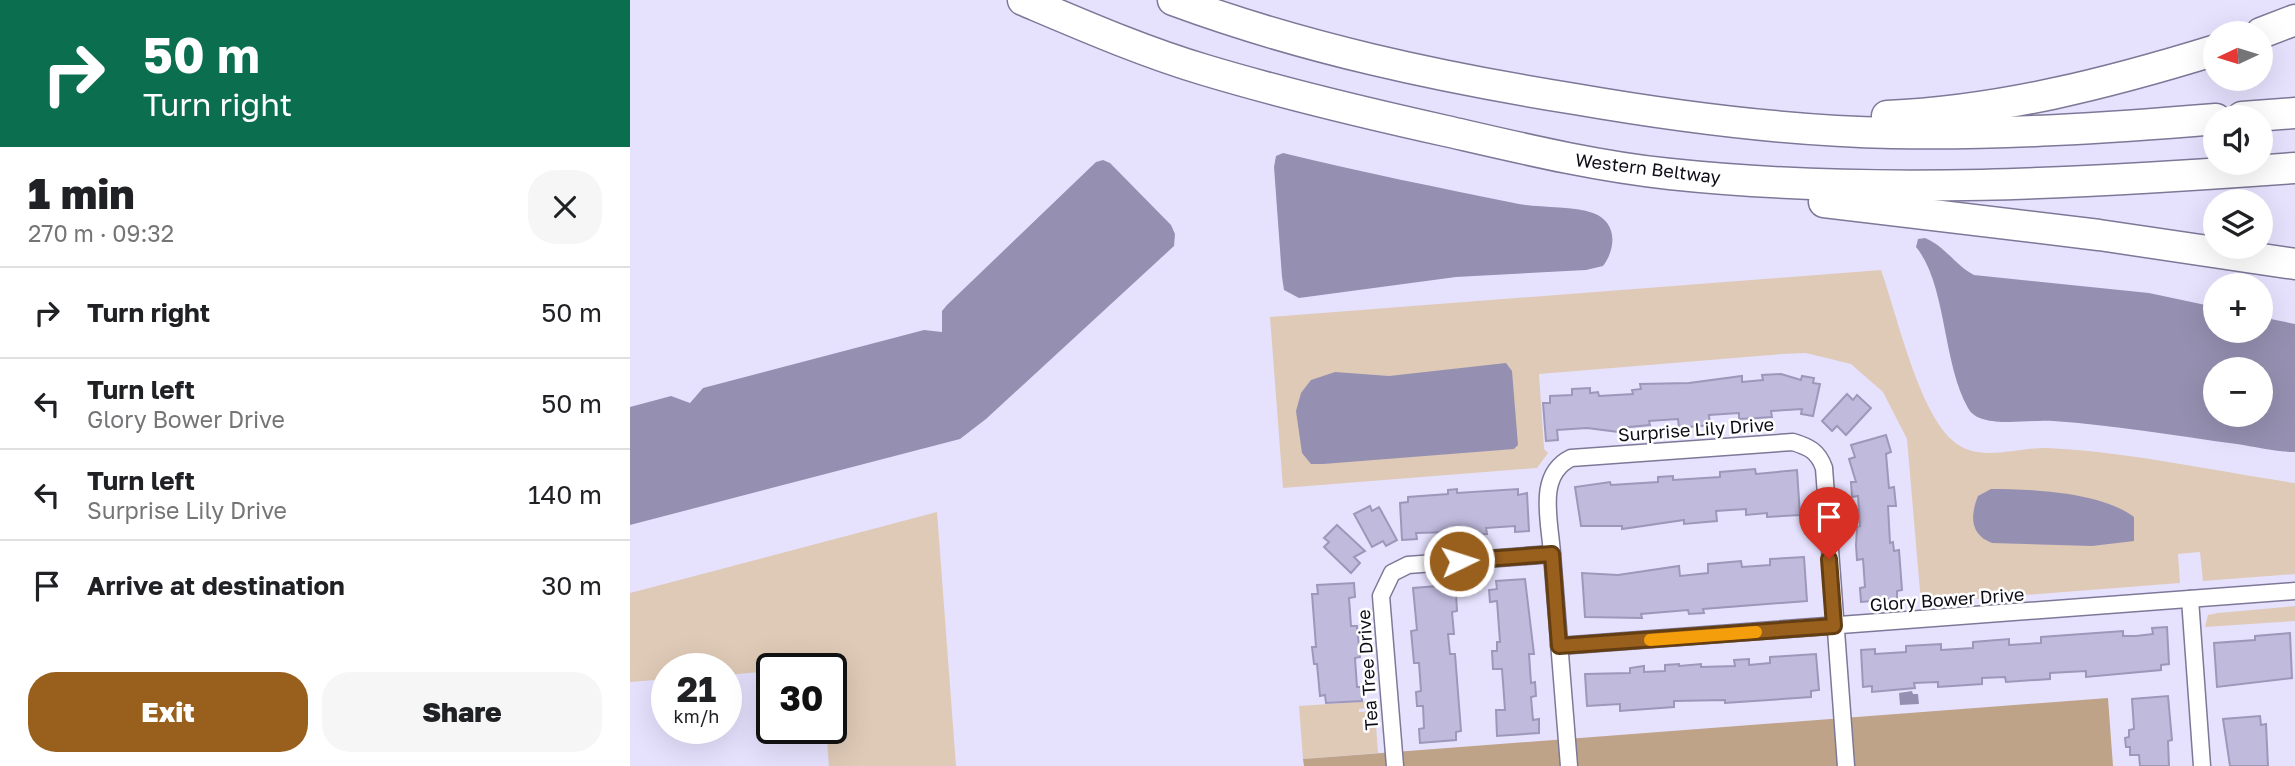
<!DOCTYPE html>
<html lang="en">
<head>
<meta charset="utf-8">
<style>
	:root { --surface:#fff; --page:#f6f6f6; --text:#202124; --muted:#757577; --line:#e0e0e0; --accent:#995f1d }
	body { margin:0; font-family:"Golos Text",sans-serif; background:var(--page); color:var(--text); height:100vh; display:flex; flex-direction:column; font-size:26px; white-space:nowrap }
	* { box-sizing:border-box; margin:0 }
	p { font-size:23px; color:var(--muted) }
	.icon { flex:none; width:38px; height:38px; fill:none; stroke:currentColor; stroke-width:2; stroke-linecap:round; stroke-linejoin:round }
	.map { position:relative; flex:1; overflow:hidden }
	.details { display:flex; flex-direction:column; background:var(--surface); width:630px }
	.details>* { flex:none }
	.banner { background:#0b6e4f; color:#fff; overflow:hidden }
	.needle { width:46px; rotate:266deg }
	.tools { position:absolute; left:1573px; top:21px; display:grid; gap:14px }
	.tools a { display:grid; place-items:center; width:70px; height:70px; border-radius:50%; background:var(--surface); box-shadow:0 7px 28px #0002; font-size:35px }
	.speed { position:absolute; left:21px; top:653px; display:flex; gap:14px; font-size:35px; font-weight:700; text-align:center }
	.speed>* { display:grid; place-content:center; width:91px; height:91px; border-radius:50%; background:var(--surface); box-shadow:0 7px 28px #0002; line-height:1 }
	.speed small { font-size:18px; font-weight:400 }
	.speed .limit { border:4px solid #111; border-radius:10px; background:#fff; color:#111 }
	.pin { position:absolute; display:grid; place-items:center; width:60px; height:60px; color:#fff; margin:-72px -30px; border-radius:50% 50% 50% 0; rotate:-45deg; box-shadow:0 0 7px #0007 }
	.pin .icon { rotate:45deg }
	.me { position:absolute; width:77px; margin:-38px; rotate:86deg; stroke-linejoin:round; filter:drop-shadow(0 0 5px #0008) }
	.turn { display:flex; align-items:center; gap:24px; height:147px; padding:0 28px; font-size:32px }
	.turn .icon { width:91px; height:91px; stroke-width:2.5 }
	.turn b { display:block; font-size:49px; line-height:60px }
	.round { display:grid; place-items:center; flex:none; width:74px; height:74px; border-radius:28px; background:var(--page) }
	.headline { display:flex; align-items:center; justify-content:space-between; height:119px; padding:0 28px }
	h1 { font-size:42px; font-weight:800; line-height:52px }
	.button { display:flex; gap:14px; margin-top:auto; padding:14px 28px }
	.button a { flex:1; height:80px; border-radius:28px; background:var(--accent); color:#fff; font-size:28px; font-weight:800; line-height:80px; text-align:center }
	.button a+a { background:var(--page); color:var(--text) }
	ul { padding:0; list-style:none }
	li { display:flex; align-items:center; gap:21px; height:91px; padding:0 28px; border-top:2px solid var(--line) }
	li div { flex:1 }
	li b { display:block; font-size:26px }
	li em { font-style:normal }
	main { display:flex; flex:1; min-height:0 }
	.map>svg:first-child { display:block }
	.green { fill:#dfcab7 }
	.forest { fill:#bfa389 }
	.water { fill:#9590b1; fill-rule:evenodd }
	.building { fill:#c0badd; stroke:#9d98b9; stroke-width:2 }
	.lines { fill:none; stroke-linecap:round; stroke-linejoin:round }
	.street-casing { stroke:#7d7897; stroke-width:19 }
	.highway-casing { stroke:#7d7897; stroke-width:33 }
	.street { stroke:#fff; stroke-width:16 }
	.highway { stroke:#fff; stroke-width:30 }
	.route-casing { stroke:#633e13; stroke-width:18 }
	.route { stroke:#995f1d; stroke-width:12 }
	.slow { stroke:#f59e0b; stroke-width:12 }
	.labels { text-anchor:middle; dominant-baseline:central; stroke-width:5; stroke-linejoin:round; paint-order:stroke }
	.street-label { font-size:18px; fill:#0f0d18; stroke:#fff }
</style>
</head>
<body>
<main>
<section class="details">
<div class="banner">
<div class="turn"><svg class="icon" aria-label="right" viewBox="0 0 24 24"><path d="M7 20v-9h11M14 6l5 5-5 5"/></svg><div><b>50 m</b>Turn right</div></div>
</div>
<div class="headline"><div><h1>1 min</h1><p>270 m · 09:32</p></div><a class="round"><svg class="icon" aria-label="close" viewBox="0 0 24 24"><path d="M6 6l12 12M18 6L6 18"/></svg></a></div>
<ul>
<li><svg class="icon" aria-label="right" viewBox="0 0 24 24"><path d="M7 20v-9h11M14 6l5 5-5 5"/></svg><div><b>Turn right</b></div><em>50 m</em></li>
<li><svg class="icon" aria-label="left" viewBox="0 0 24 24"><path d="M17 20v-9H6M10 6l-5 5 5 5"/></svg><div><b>Turn left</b><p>Glory Bower Drive</p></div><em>50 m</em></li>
<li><svg class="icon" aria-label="left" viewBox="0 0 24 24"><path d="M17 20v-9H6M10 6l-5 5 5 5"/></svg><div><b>Turn left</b><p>Surprise Lily Drive</p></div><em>140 m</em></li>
<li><svg class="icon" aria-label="arrive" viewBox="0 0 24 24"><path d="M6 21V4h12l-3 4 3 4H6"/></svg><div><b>Arrive at destination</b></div><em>30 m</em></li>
</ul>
<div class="button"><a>Exit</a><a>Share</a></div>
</section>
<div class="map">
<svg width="1665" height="766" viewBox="0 0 1665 766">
	<rect width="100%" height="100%" fill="#e6e2fe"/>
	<g class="green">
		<path d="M1251 270C1267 315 1288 409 1322 440 1348 464 1385 447 1418 448 1500 452 1584 471 1665 483V574L1573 581 1570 552 1548 554 1550 583 1291 603 1277 439 1253 392 1221 364 1176 353 1152 354 909 374 914 449 918 453 907 468 653 488 640 317Z"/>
		<path d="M307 512 326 766H199L196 728H201V668H142V671L96 675V668H37V679L0 682V593Z"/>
		<path d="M1665 606V621L1575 627 1578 615 1588 613Z"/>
		<path d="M744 701V707L729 709V712L745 711 748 753 673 759 669 706Z"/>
	</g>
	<path class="forest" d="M1478 698 1483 766H674L673 759Z"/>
	<g class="water">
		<path d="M653 153C731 172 810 188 889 204 911 208 943 206 963 213 988 222 986 249 973 266L956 270 826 277 669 298 654 290 652 277 644 167 646 156Z"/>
		<path d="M473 160 480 163 541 225 545 234 544 246 356 419 330 439 0 525V407L41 396 60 403 73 388 294 330 312 332V311L317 305 466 162Z"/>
		<path d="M1295 238C1316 247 1325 265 1344 275L1519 293 1585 307 1586 331H1631V317L1665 324V452C1646 452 1626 447 1607 444 1546 436 1484 425 1423 421 1400 419 1349 430 1338 408 1312 362 1317 285 1286 247L1288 239ZM1631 369V415H1586V369Z"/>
		<path d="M876 363 882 371 888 445 884 449 693 464H681L672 453 666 411 671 393 681 380 705 372 759 376Z"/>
		<path d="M1361 489C1402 489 1471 492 1504 517V541L1462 546 1362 543C1340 535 1340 516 1348 496Z"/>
		<path d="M1282 691 1283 694H1288L1289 704 1270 705 1269 693Z"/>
	</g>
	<g class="building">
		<path d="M1151 374 1171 380 1172 376 1184 378 1183 383 1190 384 1183 416 1171 414 1172 409 1141 411 1142 417 1127 418 1109 419V413L1079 415 1080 425 1049 428 1048 419 1019 421 1020 425 989 428V432L957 428 927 430 928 440 916 441 913 403H920V396L942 395V389L960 388V393L968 392 969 396 1003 394 1002 390 1011 389 1010 384 1059 383 1112 376V382L1133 380 1132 375Z"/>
		<path d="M1217 394 1223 400 1227 395 1241 408 1216 435 1207 426 1202 431 1192 421Z"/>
		<path d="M1256 435 1261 452 1256 454 1259 488 1264 487 1266 506H1258L1260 543 1263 542 1264 551 1269 550 1272 590 1267 591V599L1231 602 1230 588 1235 587 1233 559 1227 560 1226 545 1227 527 1230 526 1228 496 1222 497 1221 482H1226L1219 459 1225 457 1221 445Z"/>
		<path d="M1125 469 1126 474 1167 470 1170 515 1137 517V513L1116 515V509L1086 511 1087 521 1054 524V520L992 529V526H951L945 487 980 482 981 485 1028 482V477L1043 476V480L1090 477V472Z"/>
		<path d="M827 489V493L888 489V495L897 493 899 531 885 532V526L856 528 857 534 824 536V532L786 533 787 539 772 540 770 503 778 502V497L818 494V490Z"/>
		<path d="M740 506 742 511 749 507 767 540 756 546 753 541 742 547 724 514Z"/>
		<path d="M707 525 735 551 724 557 730 563 721 573 694 547 699 542 694 538Z"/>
		<path d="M1174 557 1177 601 1073 609 1074 613 1059 614 1058 610 1011 614 1012 618 955 617 952 573 988 575 1049 566 1050 576 1078 573V564L1111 561 1112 567 1140 565V559Z"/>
		<path d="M895 579 904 654H899L901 683 905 682 906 696 901 697 903 720 909 719V733L867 736 866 710H875L872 669H863L862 651H867V642H870L867 601 860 602 859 590 867 589 866 581Z"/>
		<path d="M724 583 725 597 719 598 721 626H727L730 657 725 658 727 687H731L732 701 696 703 695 695 690 696 687 664H684L682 647H686L682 594H688L687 585Z"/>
		<path d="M820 585V593H826L827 611 822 612 824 634H818L820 654H825L831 731 826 732V740L790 743 789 729 794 728 793 706H787L786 692 791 691 789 663H784L781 631 787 630 783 588Z"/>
		<path d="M1537 627 1539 664 1531 665V670L1456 677V671L1420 673V679L1376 682 1375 677 1352 678V684L1308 687V682L1284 683 1285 688 1242 692V686L1233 687 1231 650 1245 649V654L1276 652V646L1311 644V650L1343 648V642L1379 639V645L1411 643V637L1493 631V636H1506L1523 634 1522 628Z"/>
		<path d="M1660 633 1662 678 1587 687 1584 643 1625 640V636Z"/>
		<path d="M1186 654 1189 690 1181 691V697L1095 703V700L1044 701V707L990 711V704L957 706 955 674 1000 673V668L1014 666V672L1035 671V665L1049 664V666L1071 664V667L1105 666 1104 660 1119 659V665L1140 663V657Z"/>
		<path d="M1538 696 1542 740 1538 741 1539 766H1510L1509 755H1500V747H1496L1495 738 1499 737V730L1504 729 1502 699Z"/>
		<path d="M1630 716 1631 725 1636 724 1638 766H1600L1593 719Z"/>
	</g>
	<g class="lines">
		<g class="street-casing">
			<g id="street">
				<path d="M922 554 939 766"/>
				<path d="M1560 599 1572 766"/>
				<path d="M929 646 1665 591"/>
				<path d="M765 766 751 596 762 573 778 565 922 554C920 521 906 475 941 458L1163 442C1179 447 1188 451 1194 468L1216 766"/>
			</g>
		</g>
		<g class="highway-casing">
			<g id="highway">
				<path d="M393 0C452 25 514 52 575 70 655 94 735 113 816 131 890 148 964 166 1040 174 1248 196 1457 183 1665 168"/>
				<path d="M543 0C673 48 808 77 945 99 1049 117 1155 131 1262 133 1370 135 1478 128 1586 119"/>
				<path d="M1631 33 1665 20"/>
				<path d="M1257 116C1370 111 1479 83 1586 50"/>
				<path d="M1612 117 1665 113"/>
				<path d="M1194 202 1469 235 1665 264"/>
			</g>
		</g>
		<use href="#street" class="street"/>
		<use href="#highway" class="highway"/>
	</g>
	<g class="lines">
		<g class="route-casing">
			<path id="route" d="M829 561 922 554 929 646 1204 626 1199 559"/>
		</g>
		<use href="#route" class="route"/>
		<path class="slow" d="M1020 640 1126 632"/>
	</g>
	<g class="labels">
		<g class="street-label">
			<text transform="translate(1018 168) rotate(7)">Western Beltway</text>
			<text transform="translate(1066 429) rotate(-4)">Surprise Lily Drive</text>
			<text transform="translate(1317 599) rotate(-4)">Glory Bower Drive</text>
			<text transform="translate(737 670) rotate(-94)">Tea Tree Drive</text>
		</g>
	</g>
</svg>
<div class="tools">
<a><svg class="needle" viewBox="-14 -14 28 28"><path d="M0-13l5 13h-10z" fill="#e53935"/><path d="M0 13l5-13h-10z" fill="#757577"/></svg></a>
<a><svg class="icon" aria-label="sound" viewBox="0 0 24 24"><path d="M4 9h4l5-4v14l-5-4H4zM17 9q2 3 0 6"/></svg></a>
<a><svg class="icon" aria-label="layers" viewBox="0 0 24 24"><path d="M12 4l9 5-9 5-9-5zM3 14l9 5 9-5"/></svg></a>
<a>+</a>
<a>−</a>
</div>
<div class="speed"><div>21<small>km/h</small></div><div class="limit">30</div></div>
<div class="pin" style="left:1199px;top:559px;background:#d93025"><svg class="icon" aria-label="arrive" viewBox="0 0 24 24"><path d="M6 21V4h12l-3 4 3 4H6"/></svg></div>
<svg class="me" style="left:829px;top:561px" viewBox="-20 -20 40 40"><circle r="17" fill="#995f1d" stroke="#fff" stroke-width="3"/><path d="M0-11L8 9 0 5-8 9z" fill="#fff"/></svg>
</div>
</main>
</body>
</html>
